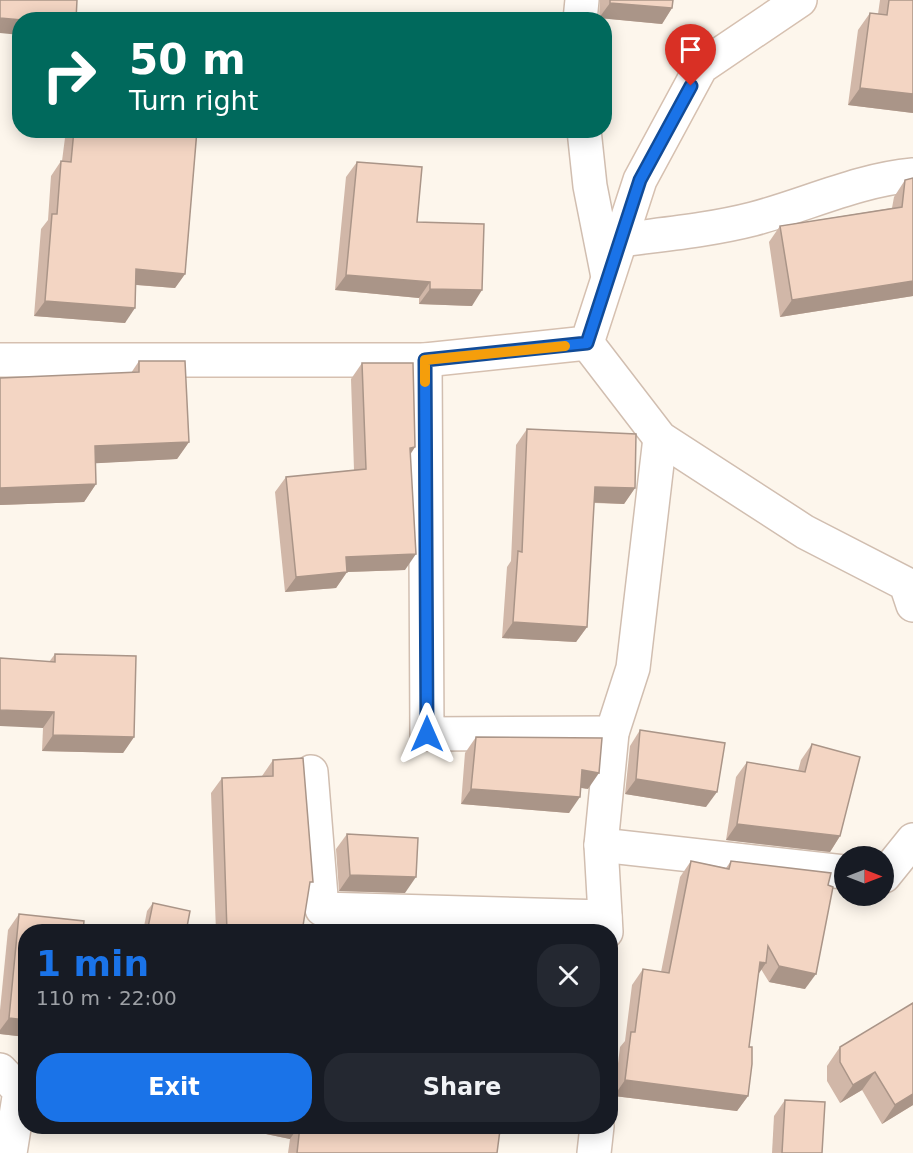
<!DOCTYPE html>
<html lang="en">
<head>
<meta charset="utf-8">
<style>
	:root { --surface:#171b24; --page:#242831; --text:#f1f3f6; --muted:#9ea1a6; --accent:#1a73e8 }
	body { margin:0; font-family:"DejaVu Sans",sans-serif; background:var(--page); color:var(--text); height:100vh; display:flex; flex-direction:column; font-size:22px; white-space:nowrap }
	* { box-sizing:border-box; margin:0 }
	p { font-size:20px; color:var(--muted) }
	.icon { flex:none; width:33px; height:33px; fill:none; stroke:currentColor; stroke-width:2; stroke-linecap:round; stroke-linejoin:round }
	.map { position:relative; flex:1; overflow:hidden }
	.panel { position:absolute; left:18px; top:924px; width:600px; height:210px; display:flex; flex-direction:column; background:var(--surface); border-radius:24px; box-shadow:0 3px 15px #0003 }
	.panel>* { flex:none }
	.guide { position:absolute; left:12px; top:12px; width:600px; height:126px; border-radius:24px; box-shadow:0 3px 15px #0003; background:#00695c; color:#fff; overflow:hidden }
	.needle { width:39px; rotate:90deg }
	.controls { position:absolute; left:834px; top:846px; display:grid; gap:12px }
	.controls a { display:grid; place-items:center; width:60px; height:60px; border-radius:50%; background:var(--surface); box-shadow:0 3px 15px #0003; font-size:30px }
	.pin { position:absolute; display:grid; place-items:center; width:51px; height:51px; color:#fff; margin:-62px -26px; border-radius:50% 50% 50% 0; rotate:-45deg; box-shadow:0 0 6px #0007 }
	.pin .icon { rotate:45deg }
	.me { position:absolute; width:66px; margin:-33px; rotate:0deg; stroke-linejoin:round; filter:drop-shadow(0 0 4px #0008) }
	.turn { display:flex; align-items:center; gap:21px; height:126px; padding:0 18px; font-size:27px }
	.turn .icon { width:78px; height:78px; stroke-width:2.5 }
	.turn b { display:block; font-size:42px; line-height:51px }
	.round { display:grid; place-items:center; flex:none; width:63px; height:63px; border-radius:24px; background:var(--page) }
	.overview { display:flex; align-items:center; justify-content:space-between; height:102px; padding:0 18px }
	h1 { font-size:36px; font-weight:600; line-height:45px; color:var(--accent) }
	.action { display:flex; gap:12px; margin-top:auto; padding:12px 18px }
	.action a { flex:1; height:69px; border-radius:24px; background:var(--accent); color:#fff; font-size:24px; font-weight:600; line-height:69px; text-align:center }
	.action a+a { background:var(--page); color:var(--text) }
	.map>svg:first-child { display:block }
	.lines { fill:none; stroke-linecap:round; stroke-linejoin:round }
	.street-casing { stroke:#d1beb0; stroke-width:36 }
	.secondary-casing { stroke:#d6c0b0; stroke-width:36 }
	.street { stroke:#fff; stroke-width:33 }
	.secondary { stroke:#fff; stroke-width:33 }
	.wall { fill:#d1b7a8 }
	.shaded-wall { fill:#aa9588 }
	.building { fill:#f3d5c3; stroke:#aa9588; stroke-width:1.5 }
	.route-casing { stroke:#114b97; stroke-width:15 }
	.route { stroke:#1a73e8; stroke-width:10 }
	.slow { stroke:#f59e0b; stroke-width:10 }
</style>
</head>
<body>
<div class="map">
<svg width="913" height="1153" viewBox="0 0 913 1153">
	<rect width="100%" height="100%" fill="#fdf6ec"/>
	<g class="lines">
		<g class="street-casing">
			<g id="street">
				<path d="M580 20 582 0"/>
				<path d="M584 130 590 186 608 277"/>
				<path d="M621 240C665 234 710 230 753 219 806 205 858 180 913 175"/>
				<path d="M587 343 660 438 805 532 906 584 913 605"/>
				<path d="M425 360 427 734 612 733"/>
				<path d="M311 772 322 909 605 917"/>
				<path d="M601 845 844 872"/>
				<path d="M884 876 913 840"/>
				<path d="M606 932 601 845 612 733 633 668 660 438"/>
				<path d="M0 1070 20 1091 10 1153"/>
				<path d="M594 1153 597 1126"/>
			</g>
		</g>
		<g class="secondary-casing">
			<path id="secondary" d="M0 360H425L587 343 640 180 701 67 800 0"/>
		</g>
		<use href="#street" class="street"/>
		<use href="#secondary" class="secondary"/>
	</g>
	<g class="wall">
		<path d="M600 0H673L672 8 662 24 599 18Z"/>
		<path d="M880 0H913V113L848 105 858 30 870 13 878 14Z"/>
		<path d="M66 130H197L185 274 175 288 136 285 125 323 34 316 41 229 48 220 51 176 61 161H62Z"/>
		<path d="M357 162 417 222 472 306 419 304V298L335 290 346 177Z"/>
		<path d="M905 180 913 296 780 317 769 242 780 226 892 208 894 197Z"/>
		<path d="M139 361 189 442 177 459 95 463 96 484 84 502 0 505 131 373Z"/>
		<path d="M362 363 415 447 410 455 405 570 347 572 336 588 285 592 275 492 286 477 354 470 351 379Z"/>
		<path d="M527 429 635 488 624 504 594 503 587 627 576 642 502 638 507 567 511 561 516 445Z"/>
		<path d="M55 654 134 737 123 753 42 751 43 728 49 662Z"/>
		<path d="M640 730 706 807 625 794 630 746Z"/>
		<path d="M476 737 588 789 581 788 569 813 461 804 465 753Z"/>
		<path d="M812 744 840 836 830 852 726 840 736 777 747 762 798 771 801 760Z"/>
		<path d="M273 760 302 932H216L211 793 222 778 262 776Z"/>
		<path d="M347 834 405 893 339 891 336 849Z"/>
		<path d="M691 861 726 868 731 861 805 989 769 982 761 969 758 974 749 1047 748 1096 737 1111 614 1096 620 1047 625 1041 632 985 643 969 661 972 680 877Z"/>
		<path d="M153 903 186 932H143L147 911Z"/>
		<path d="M19 914 26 1037 0 1034V1010L8 930Z"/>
		<path d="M913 1003V1105L882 1124 862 1090 840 1103 827 1081V1066L840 1047Z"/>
		<path d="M785 1100 822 1153H772L774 1116Z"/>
		<path d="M228 1126H503V1130L499 1136 497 1153H288L290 1139Z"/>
	</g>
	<g class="shaded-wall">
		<path d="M610 3 672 8 662 24 599 18Z"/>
		<path d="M0 18 20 20V35L0 33Z"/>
		<path d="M860 88 913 94V113L848 105Z"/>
		<path d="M136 269 185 274 175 288 126 284Z"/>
		<path d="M346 275 430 282 419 298 335 290Z"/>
		<path d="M913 281V296L780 317 792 300Z"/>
		<path d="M430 289 482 290 472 306 419 304Z"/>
		<path d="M45 301 135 308 125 323 34 316Z"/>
		<path d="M189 442 177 459 82 464 95 446Z"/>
		<path d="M415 447 404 463 410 448Z"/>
		<path d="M96 484 84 502 0 505V488Z"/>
		<path d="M595 487 635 488 624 504 584 502Z"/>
		<path d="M416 554 405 570 347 572 336 588 285 592 296 577 346 557Z"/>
		<path d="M513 622 587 627 576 642 502 638Z"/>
		<path d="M0 710 54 712 43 728 0 726Z"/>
		<path d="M53 735 134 737 123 753 42 751Z"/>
		<path d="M582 770 599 773 588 789 571 786Z"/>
		<path d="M636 779 717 792 706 807 625 794Z"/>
		<path d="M471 789 580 797 569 813 461 804Z"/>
		<path d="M737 824 840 836 830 852 726 840Z"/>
		<path d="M350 875 416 877 405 893 339 891Z"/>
		<path d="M760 962 766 963 755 979Z"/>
		<path d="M779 966 816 974 805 989 769 982Z"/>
		<path d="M9 1018 26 1020V1037L0 1034V1030Z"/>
		<path d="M875 1072 862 1090 840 1103 853 1085Z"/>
		<path d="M625 1080 748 1096 737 1111 614 1096Z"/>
		<path d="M913 1094V1105L882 1124 895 1105Z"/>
		<path d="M228 1126H299L290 1139Z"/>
	</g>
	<g class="building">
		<path d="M0 0H77L76 20H22L0 18Z"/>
		<path d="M610 0H673L672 8 610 3Z"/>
		<path d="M889 0H913V94L860 88 870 13 887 15Z"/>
		<path d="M74 130H197L185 274 136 269 135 308 45 301 52 214H57L61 161 71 162Z"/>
		<path d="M357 162 422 167 417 222 484 224 482 290 430 289V282L346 275Z"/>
		<path d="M913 178V281L792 300 780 226 902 207 905 180Z"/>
		<path d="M139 361H185L189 442 95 446 96 484 0 488V378L139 372Z"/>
		<path d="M362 363H413L415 447 410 448 416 554 346 557 347 572 296 577 286 477 366 469Z"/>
		<path d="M527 429 636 434 635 488 595 487 587 627 513 622 518 551 522 552Z"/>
		<path d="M55 654 136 656 134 737 53 735 54 712 0 710V658L55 662Z"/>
		<path d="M640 730 725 743 717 792 636 779Z"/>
		<path d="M476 737 602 738 599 773 582 770 580 797 471 789Z"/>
		<path d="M812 744 860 757 840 836 737 824 747 762 805 772Z"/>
		<path d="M303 758 313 882H310L302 932H227L222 778 273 776V760Z"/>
		<path d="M347 834 418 838 416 877 350 875Z"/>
		<path d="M691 861 729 869 731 861 831 873 828 885 833 887 816 974 779 966 768 946 766 963 760 962 749 1047H752V1064L748 1096 625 1080 631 1032H635L643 969 669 973Z"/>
		<path d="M153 903 190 911 186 932H147Z"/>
		<path d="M19 914 84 921 83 932H26V1020L9 1018Z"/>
		<path d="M913 1003V1094L895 1105 875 1072 853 1085 840 1062V1047Z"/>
		<path d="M785 1100 825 1102 822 1153H782Z"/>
		<path d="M300 1126H503V1130H500L497 1153H297Z"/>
	</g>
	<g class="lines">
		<g class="route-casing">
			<path id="route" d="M427 734 425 360 587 343 640 180 691 86"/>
		</g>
		<use href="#route" class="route"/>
		<path class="slow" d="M425 382V360L565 346"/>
	</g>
</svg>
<div class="controls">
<a><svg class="needle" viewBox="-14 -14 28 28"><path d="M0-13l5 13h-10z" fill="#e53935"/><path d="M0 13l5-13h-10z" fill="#9ea1a6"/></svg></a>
</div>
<div class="pin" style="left:691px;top:86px;background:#d93025"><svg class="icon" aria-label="arrive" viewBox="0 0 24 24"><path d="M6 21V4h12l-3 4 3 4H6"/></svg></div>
<svg class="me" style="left:427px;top:734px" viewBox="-20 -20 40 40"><path d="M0-17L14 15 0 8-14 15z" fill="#1a73e8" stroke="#fff" stroke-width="4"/></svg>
<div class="guide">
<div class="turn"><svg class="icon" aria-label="right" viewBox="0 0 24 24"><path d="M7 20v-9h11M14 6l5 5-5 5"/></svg><div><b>50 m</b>Turn right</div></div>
</div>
<section class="panel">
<div class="overview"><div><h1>1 min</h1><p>110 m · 22:00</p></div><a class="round"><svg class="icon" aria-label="close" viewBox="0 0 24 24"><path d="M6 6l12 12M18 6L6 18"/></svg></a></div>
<div class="action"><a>Exit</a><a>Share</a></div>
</section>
</div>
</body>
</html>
